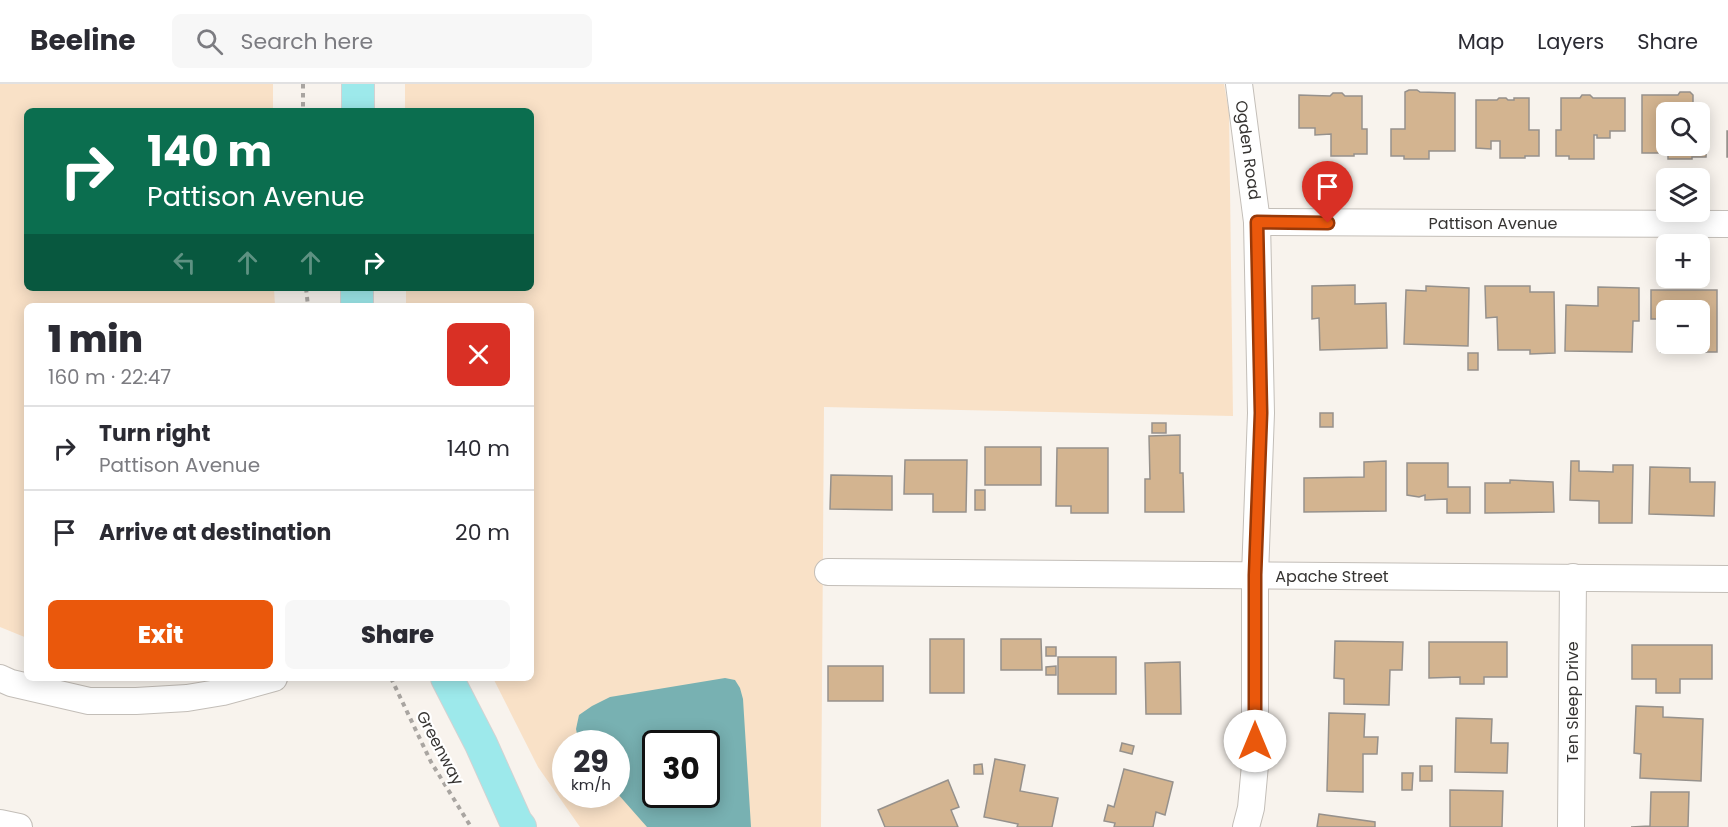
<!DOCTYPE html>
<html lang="en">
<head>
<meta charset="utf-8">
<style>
	:root { --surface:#fff; --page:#f7f7f7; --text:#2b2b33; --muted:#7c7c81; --line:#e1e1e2; --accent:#ea580c }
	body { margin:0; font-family:Poppins,sans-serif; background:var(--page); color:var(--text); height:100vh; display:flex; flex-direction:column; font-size:22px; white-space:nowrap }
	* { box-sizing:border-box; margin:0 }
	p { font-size:20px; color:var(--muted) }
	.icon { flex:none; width:33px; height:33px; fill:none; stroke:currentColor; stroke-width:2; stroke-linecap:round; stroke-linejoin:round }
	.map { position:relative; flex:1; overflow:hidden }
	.panel { position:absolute; left:24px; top:219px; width:510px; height:378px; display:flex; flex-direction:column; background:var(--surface); border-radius:9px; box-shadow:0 3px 15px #0003 }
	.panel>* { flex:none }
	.hud { position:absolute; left:24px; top:24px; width:510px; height:183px; border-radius:9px; box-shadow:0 3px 15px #0003; background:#0b6e4f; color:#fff; overflow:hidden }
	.controls { position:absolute; left:1656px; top:18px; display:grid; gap:12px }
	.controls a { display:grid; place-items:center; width:54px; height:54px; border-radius:9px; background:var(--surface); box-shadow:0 3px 15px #0003; font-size:30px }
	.speed { position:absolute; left:552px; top:646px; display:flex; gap:12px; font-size:30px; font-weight:700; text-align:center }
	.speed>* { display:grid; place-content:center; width:78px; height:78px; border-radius:50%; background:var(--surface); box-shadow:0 3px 15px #0003; line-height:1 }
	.speed small { font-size:15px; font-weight:400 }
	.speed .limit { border:3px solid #111; border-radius:9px; background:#fff; color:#111 }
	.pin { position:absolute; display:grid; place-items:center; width:51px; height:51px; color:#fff; margin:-62px -26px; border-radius:50% 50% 50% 0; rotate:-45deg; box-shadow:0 0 6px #0007 }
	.pin .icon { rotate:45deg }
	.me { position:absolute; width:66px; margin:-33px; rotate:0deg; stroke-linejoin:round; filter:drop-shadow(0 0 4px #0008) }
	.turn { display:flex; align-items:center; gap:21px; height:126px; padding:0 24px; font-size:27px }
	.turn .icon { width:78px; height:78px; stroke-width:2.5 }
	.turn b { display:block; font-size:42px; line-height:51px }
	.lanes { display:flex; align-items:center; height:57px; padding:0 24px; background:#0003; justify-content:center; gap:30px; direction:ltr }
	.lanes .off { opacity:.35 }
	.round { display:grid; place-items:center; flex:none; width:63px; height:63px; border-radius:9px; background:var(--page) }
	.overview { display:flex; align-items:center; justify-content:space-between; height:102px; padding:0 24px }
	h1 { font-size:36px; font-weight:800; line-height:45px }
	.primary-button { display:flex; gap:12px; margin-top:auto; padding:12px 24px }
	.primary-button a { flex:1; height:69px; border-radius:9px; background:var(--accent); color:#fff; font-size:24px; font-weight:800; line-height:69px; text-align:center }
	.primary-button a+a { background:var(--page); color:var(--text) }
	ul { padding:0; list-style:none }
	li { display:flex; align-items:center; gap:18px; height:84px; padding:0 24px; border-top:2px solid var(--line) }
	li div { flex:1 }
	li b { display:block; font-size:22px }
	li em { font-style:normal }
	header { display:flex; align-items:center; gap:36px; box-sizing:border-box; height:84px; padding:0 30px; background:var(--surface); border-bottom:2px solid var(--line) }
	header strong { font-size:28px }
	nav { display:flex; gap:33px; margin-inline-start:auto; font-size:21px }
	.search { width:420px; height:54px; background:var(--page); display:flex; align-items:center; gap:15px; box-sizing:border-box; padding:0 21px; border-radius:9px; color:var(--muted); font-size:22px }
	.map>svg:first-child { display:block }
	.green { fill:#f9e1c7; fill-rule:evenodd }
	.water { fill:#78b1b2; fill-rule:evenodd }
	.building { fill:#d3b490; stroke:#96918c; stroke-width:1.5; fill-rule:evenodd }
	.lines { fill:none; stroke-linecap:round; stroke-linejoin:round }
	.minor-casing { stroke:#c3beb8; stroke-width:28 }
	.major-casing { stroke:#d3d2d2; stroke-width:34 }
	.path { stroke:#a9a5a1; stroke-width:4; stroke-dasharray:4.5 4.5; stroke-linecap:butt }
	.minor { stroke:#fff; stroke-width:26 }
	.major { stroke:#9de9eb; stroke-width:32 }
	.route-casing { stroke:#983908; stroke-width:15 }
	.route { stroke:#ea580c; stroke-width:10 }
	.labels { text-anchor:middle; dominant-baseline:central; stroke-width:4.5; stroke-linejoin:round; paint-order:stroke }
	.street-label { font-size:16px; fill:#363432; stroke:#fff }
</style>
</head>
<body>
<header>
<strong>Beeline</strong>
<div class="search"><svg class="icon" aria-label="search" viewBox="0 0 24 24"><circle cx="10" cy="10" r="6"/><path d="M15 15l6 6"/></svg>Search here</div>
<nav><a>Map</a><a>Layers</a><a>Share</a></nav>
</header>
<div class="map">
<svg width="1728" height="743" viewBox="0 0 1728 743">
	<rect width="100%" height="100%" fill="#f8f3ed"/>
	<g class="green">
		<path d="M0 0H273V27H27V204H274L275 222H27V554L0 543Z"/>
		<path d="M405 0H1224L1229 28 1233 332 824 323 821 743H580L538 683 493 594H531V222H406V204H531V27H405ZM566 660H616V711H566ZM656 660H706V711H656Z"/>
	</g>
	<path class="water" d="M725 594 735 596 740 604 743 615 751 743H647L617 709 616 660H579L576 645 579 631 592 622 610 613ZM656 660H706V711H656Z"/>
	<g class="building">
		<path d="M1409 6H1417L1420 8 1455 9V67H1429V75H1404V72H1391V45H1405V8Z"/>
		<path d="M1680 8H1690L1693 11V28H1666V62H1700V48H1707L1706 73H1692V75H1668V69H1642V11H1678Z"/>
		<path d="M1333 9H1342L1345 12H1362V45H1367V70H1354V72H1331V50L1315 51V44H1299V11L1330 12Z"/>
		<path d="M1582 11H1590L1593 14H1625V47H1610V54H1597V51H1594V75H1569V72H1556V46H1561V14H1580Z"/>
		<path d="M1499 14H1506L1508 16H1514V14H1529V46H1539V72H1525V74H1500V57H1491V65L1476 64V16H1497Z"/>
		<rect x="1727" y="47" width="1" height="26"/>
		<path d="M1355 201V220L1386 219 1387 264 1320 266 1319 234 1312 235V202Z"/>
		<path d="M1426 202 1469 204 1468 262 1404 260 1406 206 1426 207Z"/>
		<path d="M1485 202H1530V208H1554L1555 269 1530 270V266H1498L1497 233 1486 234Z"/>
		<path d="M1598 203 1639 204V237H1633L1632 268 1565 267 1566 221 1598 222Z"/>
		<path d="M1651 206H1717V268H1661V235H1651ZM1666 226H1700V260H1666Z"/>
		<rect x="1468" y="269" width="10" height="17"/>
		<rect x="1320" y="329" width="13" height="14"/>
		<rect x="1152" y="339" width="14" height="10"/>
		<path d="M1180 351V389H1183L1184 428H1145V395H1150L1149 352Z"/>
		<rect x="985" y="363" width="56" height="38"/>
		<path d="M1057 364H1108V429H1071V422H1056Z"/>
		<path d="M905 376H967L966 428H933V410H904Z"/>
		<path d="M1386 377V427L1304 428V394L1364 393V378Z"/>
		<path d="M1571 377H1579V387L1613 388V381H1633L1632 439H1599V417L1570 416Z"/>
		<path d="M1407 379H1448V403H1470V429H1447V415L1425 416V411L1419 413 1407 411Z"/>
		<path d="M1650 383 1690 384V398H1715L1714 432 1649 430Z"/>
		<path d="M831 391 892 392V426L830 425Z"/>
		<path d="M1510 396 1553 398 1554 428 1485 429V399H1510Z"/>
		<rect x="975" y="406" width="10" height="20"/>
		<rect x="930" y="555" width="34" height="54"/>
		<path d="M1001 555H1041L1042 586H1001Z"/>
		<path d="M1335 557 1403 558 1402 586H1390L1389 621 1344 620V595L1334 594Z"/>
		<path d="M1429 558H1507V593H1484V600H1460V593L1429 594Z"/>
		<path d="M1632 561H1712V595H1680V609H1656V595H1632Z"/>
		<rect x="1046" y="563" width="10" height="9"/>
		<rect x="1058" y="573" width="58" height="37"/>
		<path d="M1180 578 1181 630H1146L1145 579Z"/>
		<rect x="828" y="582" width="55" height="35"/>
		<path d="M1056 582V591H1046V583Z"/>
		<path d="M1636 622 1663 623V633L1703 635 1701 697 1640 694 1641 670 1634 669Z"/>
		<path d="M1329 629 1365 630 1364 653H1378L1377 670H1363V708L1327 707Z"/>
		<path d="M1456 634 1492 635 1491 659H1508L1507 689 1455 688Z"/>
		<path d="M1122 659 1134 662 1132 670 1120 667Z"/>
		<path d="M995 675 1025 681 1020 707 1058 714 1052 743H1017L1018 740 984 733Z"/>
		<path d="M982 680 983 690H974V681Z"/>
		<rect x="1420" y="682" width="12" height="15"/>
		<path d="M1124 685 1173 698 1165 731 1156 728 1153 743H1114L1115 739 1104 737 1108 721 1114 723Z"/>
		<path d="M1402 689H1413L1412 706H1402Z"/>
		<path d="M948 696 959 723 951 726 958 743H885L878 726Z"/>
		<path d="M1450 706 1503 707 1502 743H1450Z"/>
		<path d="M1651 708H1689L1688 743H1631L1650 742Z"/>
		<path d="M1319 730 1375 738V743H1317Z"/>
	</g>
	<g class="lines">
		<g class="minor-casing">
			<g id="minor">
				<path d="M1239 0 1257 138 1261 329 1255 491V681L1251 724 1246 743"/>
				<path d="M1257 138 1728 140"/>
				<path d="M828 488 1728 495"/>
				<path d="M0 594 11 599 89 617H136L187 614 223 608 274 594"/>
				<path d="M0 739 19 743"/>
				<path d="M1571 743 1573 493"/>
			</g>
		</g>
		<g class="major-casing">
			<g id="major">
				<path d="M358 27V0"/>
				<path d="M357 204V222"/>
				<path d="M447 594 481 660 516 738 520 743"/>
			</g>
		</g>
		<g class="path">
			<path d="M303 0V27"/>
			<path d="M306 204 308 222"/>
			<path d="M391 594 431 678 471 743"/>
		</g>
		<use href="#minor" class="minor"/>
		<use href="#major" class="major"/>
	</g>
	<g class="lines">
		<g class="route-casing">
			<path id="route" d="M1255 657V491L1261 329 1257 138 1328 139"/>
		</g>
		<use href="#route" class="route"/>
	</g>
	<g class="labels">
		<g class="street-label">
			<text transform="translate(1248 66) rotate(82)">Ogden Road</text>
			<text x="1493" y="139">Pattison Avenue</text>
			<text x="1332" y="492">Apache Street</text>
			<text transform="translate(1572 618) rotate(-90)">Ten Sleep Drive</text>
			<text transform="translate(440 664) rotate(62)">Greenway</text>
		</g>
	</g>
</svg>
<div class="controls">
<a><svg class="icon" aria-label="search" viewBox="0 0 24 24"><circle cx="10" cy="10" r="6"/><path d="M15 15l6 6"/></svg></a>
<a><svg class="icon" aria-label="layers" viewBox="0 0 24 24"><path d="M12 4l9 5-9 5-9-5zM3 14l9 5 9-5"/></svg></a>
<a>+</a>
<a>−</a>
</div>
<div class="speed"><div>29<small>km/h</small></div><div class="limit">30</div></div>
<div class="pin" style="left:1328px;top:139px;background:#d93025"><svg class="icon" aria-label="arrive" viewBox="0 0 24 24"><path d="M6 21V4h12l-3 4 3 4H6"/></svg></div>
<svg class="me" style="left:1255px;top:657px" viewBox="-20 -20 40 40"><circle r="19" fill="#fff"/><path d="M0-13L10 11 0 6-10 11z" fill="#ea580c"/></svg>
<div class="hud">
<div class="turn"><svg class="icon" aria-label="right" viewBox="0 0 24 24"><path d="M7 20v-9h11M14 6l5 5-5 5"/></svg><div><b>140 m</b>Pattison Avenue</div></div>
<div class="lanes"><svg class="icon off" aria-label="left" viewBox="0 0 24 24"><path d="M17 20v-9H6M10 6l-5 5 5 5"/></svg><svg class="icon off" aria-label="ahead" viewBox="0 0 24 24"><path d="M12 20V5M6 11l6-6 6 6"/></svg><svg class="icon off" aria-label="ahead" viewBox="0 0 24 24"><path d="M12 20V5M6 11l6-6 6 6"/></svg><svg class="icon" aria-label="right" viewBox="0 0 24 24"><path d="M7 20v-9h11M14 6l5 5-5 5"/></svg></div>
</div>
<section class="panel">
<div class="overview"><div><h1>1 min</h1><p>160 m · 22:47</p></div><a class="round" style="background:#d93025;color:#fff"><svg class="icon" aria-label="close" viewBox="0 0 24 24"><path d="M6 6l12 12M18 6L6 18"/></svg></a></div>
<ul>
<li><svg class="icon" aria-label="right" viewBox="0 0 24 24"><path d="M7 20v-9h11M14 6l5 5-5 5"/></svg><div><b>Turn right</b><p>Pattison Avenue</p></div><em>140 m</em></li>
<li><svg class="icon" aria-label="arrive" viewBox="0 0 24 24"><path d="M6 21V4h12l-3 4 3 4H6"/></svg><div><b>Arrive at destination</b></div><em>20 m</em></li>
</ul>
<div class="primary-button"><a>Exit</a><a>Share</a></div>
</section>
</div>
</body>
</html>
